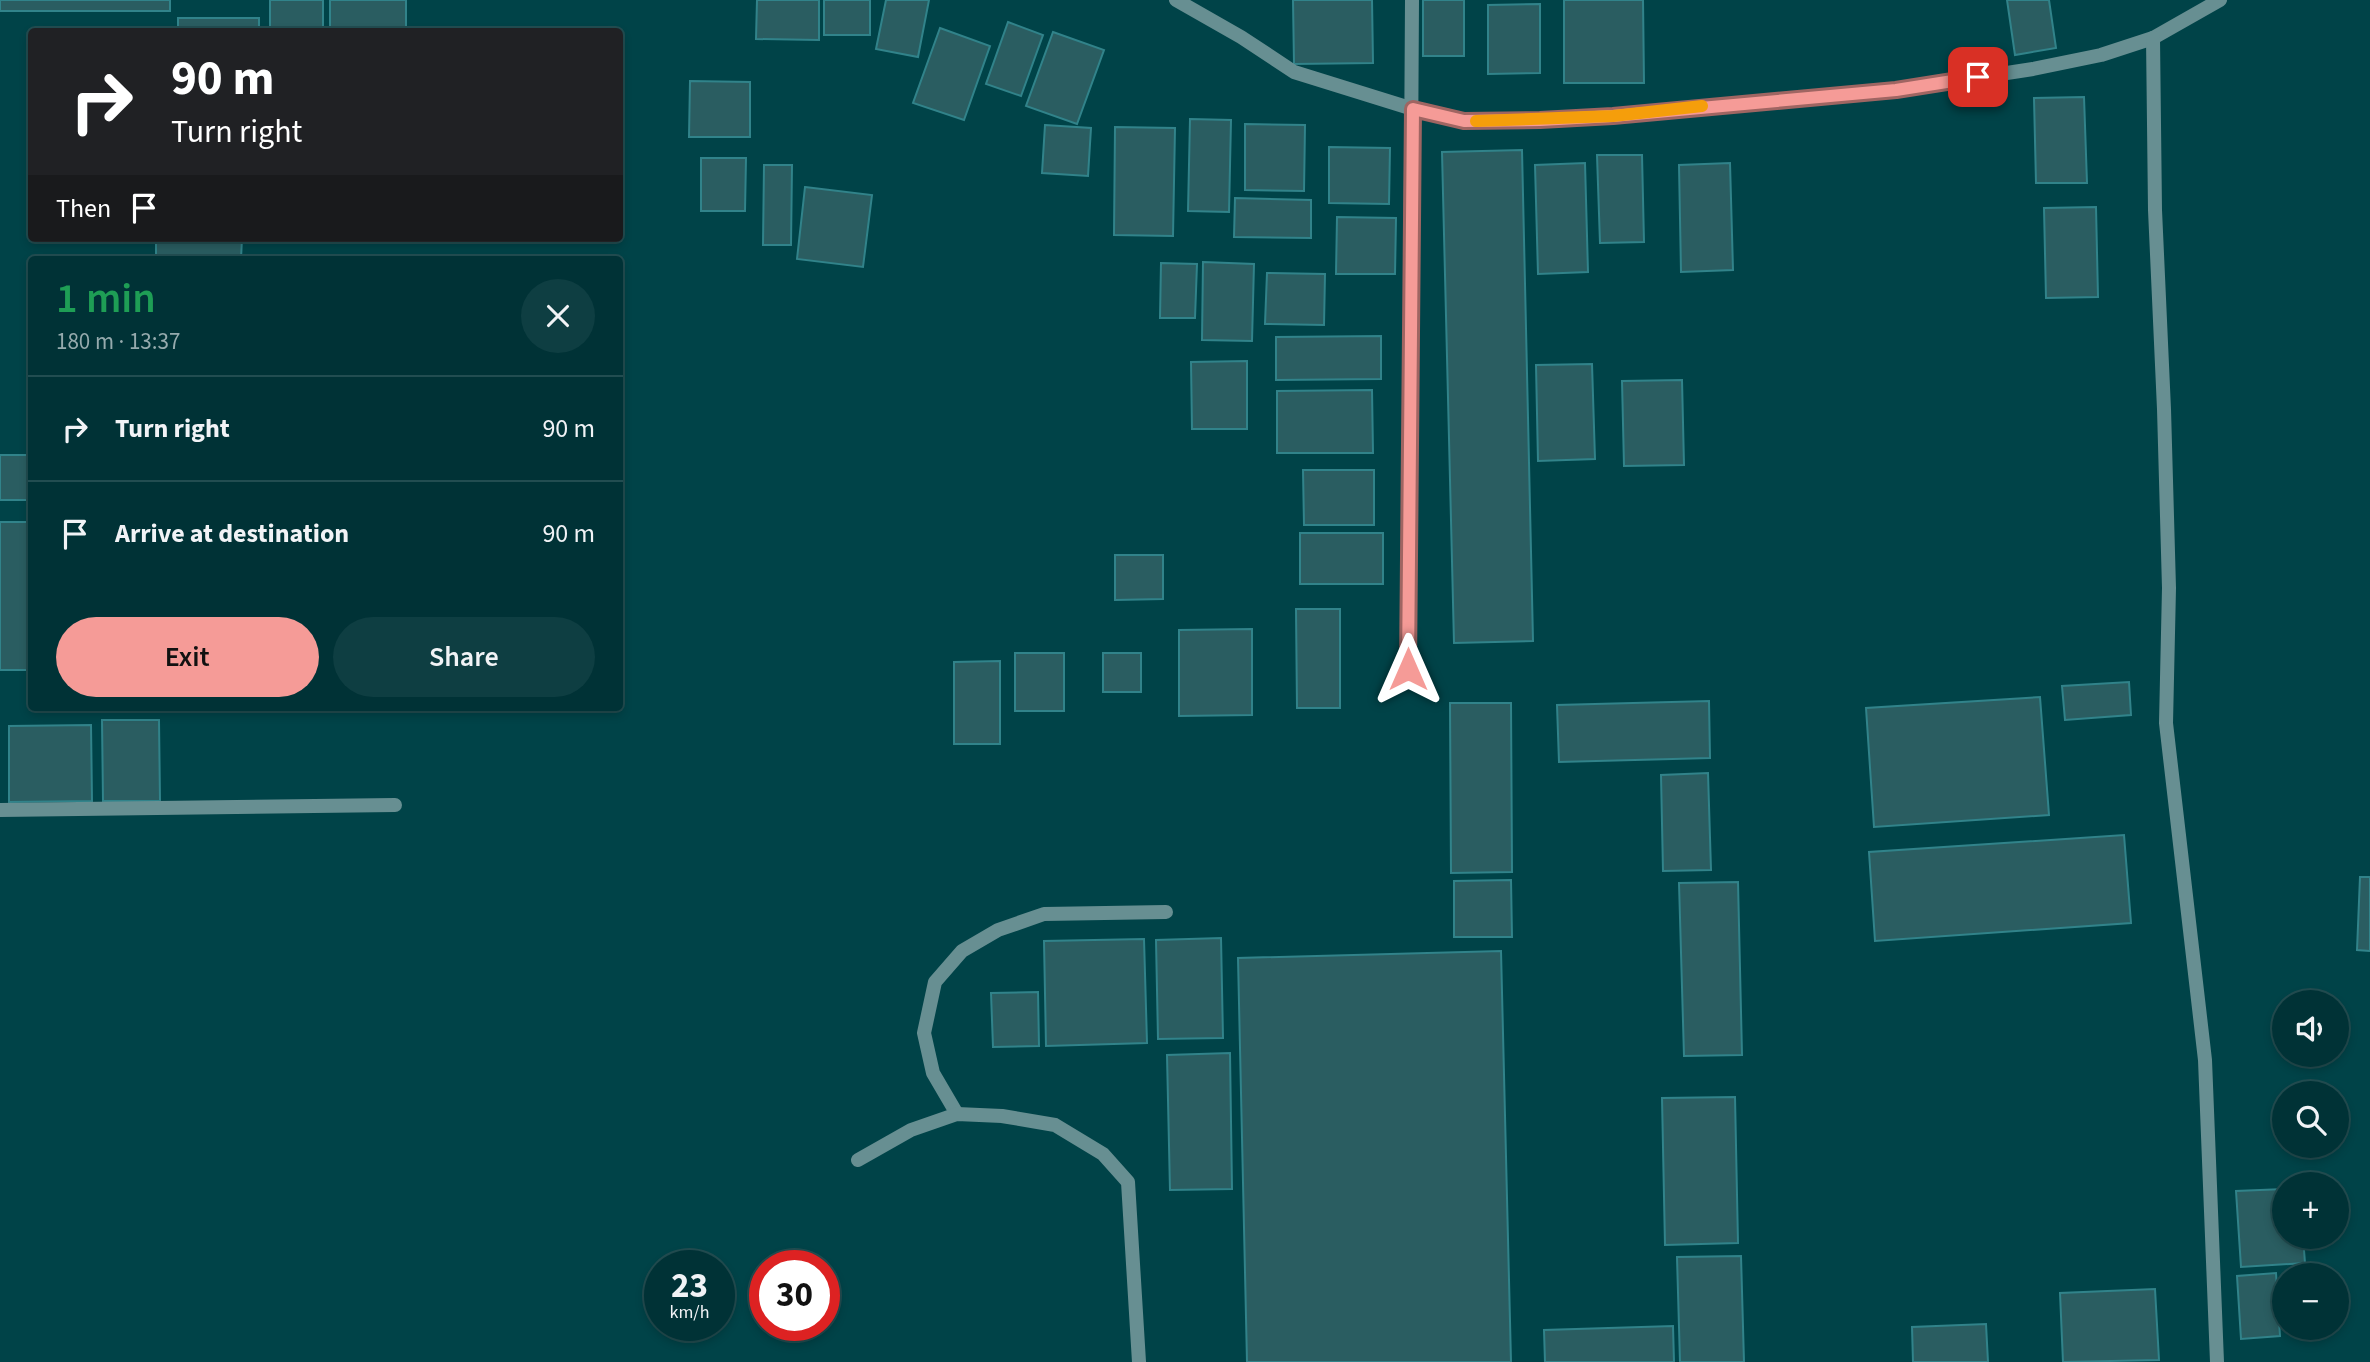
<!DOCTYPE html>
<html lang="en">
<head>
<meta charset="utf-8">
<style>
	:root { --surface:#003236; --page:#0e3e42; --text:#f1f3f6; --muted:#95aaad; --line:#224d51; --accent:#f59b97 }
	body { margin:0; font-family:"Source Sans 3",sans-serif; background:var(--page); color:var(--text); height:100vh; display:flex; flex-direction:column; font-size:26px; white-space:nowrap }
	* { box-sizing:border-box; margin:0 }
	p { font-size:23px; color:var(--muted) }
	.icon { flex:none; width:38px; height:38px; fill:none; stroke:currentColor; stroke-width:2; stroke-linecap:round; stroke-linejoin:round }
	.map { position:relative; flex:1; overflow:hidden }
	.side { position:absolute; left:28px; top:256px; width:595px; height:455px; display:flex; flex-direction:column; background:var(--surface); border-radius:7px; box-shadow:0 4px 10px #0003,0 0 0 2px var(--line) }
	.side>* { flex:none }
	.hud { position:absolute; left:28px; top:28px; width:595px; height:214px; border-radius:7px; box-shadow:0 4px 10px #0003,0 0 0 2px var(--line); background:#202124; color:#fff; overflow:hidden }
	.controls { position:absolute; left:2272px; top:990px; display:grid; gap:14px }
	.controls a { display:grid; place-items:center; width:77px; height:77px; border-radius:50%; background:var(--surface); box-shadow:0 4px 10px #0003,0 0 0 2px var(--line); font-size:35px }
	.speed { position:absolute; left:644px; top:1250px; display:flex; gap:14px; font-size:35px; font-weight:700; text-align:center }
	.speed>* { display:grid; place-content:center; width:91px; height:91px; border-radius:50%; background:var(--surface); box-shadow:0 4px 10px #0003,0 0 0 2px var(--line); line-height:1 }
	.speed small { font-size:18px; font-weight:400 }
	.speed .limit { border:10px solid #d22; background:#fff; color:#111 }
	.pin { position:absolute; display:grid; place-items:center; width:60px; height:60px; color:#fff; margin:-30px; border-radius:14px; box-shadow:0 4px 10px #0006 }
	.me { position:absolute; width:77px; margin:-38px; rotate:0deg; stroke-linejoin:round; filter:drop-shadow(0 0 5px #0008) }
	.turn { display:flex; align-items:center; gap:24px; height:147px; padding:0 28px; font-size:32px }
	.turn .icon { width:91px; height:91px; stroke-width:2.5 }
	.turn b { display:block; font-size:49px; line-height:60px }
	.then { display:flex; align-items:center; height:66px; padding:0 28px; background:#0003; gap:14px; font-size:26px }
	.round { display:grid; place-items:center; flex:none; width:74px; height:74px; border-radius:37px; background:var(--page) }
	.headline { display:flex; align-items:center; justify-content:space-between; height:119px; padding:0 28px }
	h1 { font-size:42px; font-weight:600; line-height:52px; color:#1e9e55 }
	.cta { display:flex; gap:14px; margin-top:auto; padding:14px 28px }
	.cta a { flex:1; height:80px; border-radius:42px; background:var(--accent); color:#111; font-size:28px; font-weight:600; line-height:80px; text-align:center }
	.cta a+a { background:var(--page); color:var(--text) }
	ul { padding:0; list-style:none }
	li { display:flex; align-items:center; gap:21px; height:105px; padding:0 28px; border-top:2px solid var(--line) }
	li div { flex:1 }
	li b { display:block; font-size:26px }
	li em { font-style:normal }
	.map>svg:first-child { display:block }
	.building { fill:#2a5d61; stroke:#31838a; stroke-width:2 }
	.lines { fill:none; stroke-linecap:round; stroke-linejoin:round }
	.service { stroke:#678f92; stroke-width:14 }
	.minor { stroke:#678f92; stroke-width:14 }
	.route-casing { stroke:#9f6562; stroke-width:18 }
	.route { stroke:#f59b97; stroke-width:12 }
	.slow { stroke:#f59e0b; stroke-width:12 }
</style>
</head>
<body>
<div class="map">
<svg width="2370" height="1362" viewBox="0 0 2370 1362">
	<rect width="100%" height="100%" fill="#004348"/>
	<g class="building">
		<rect x="0" y="0" width="170" height="11"/>
		<rect x="270" y="0" width="53" height="32"/>
		<rect x="330" y="0" width="76" height="32"/>
		<path d="M757 0H819V40L756 39Z"/>
		<rect x="824" y="0" width="46" height="35"/>
		<path d="M886 0H929L918 57 876 49Z"/>
		<path d="M1293 0H1372L1373 63 1294 64Z"/>
		<rect x="1423" y="0" width="41" height="56"/>
		<path d="M1564 0H1643L1644 83H1564Z"/>
		<path d="M2007 0H2049L2056 48 2015 55Z"/>
		<path d="M1540 4V73L1488 74V5Z"/>
		<rect x="178" y="18" width="81" height="14"/>
		<path d="M1008 22 1043 35 1021 96 986 84Z"/>
		<path d="M940 28 990 46 964 120 913 103Z"/>
		<path d="M1053 32 1104 50 1077 124 1026 106Z"/>
		<path d="M690 81 750 82V137H689Z"/>
		<path d="M2084 97 2087 183H2036L2034 98Z"/>
		<path d="M1190 119 1231 120 1229 212 1188 211Z"/>
		<path d="M1245 124 1305 125 1304 191 1245 190Z"/>
		<path d="M1045 125 1091 128 1088 176 1042 173Z"/>
		<path d="M1115 127 1175 128 1173 236 1114 235Z"/>
		<path d="M1329 147 1390 148 1389 204 1329 203Z"/>
		<path d="M1522 150 1533 641 1454 643 1442 152Z"/>
		<path d="M1597 155H1642L1644 242 1600 243Z"/>
		<path d="M701 158H746L745 211H701Z"/>
		<path d="M1585 163 1588 272 1538 274 1535 165Z"/>
		<path d="M1730 163 1733 270 1681 272 1679 165Z"/>
		<path d="M764 165H792L791 245H763Z"/>
		<path d="M805 187 872 195 863 267 797 259Z"/>
		<path d="M1235 198 1311 200V238L1234 237Z"/>
		<path d="M2096 207 2098 297 2046 298 2044 208Z"/>
		<path d="M1337 217 1396 218 1395 274H1336Z"/>
		<path d="M156 238H242L241 259H156Z"/>
		<path d="M1203 262 1254 264 1252 341 1202 340Z"/>
		<path d="M1161 263 1197 264 1195 318H1160Z"/>
		<path d="M1267 273 1325 274 1324 325 1265 324Z"/>
		<path d="M1381 336V379L1276 380V337Z"/>
		<path d="M1247 361V429H1192L1191 362Z"/>
		<path d="M1592 364 1595 459 1538 461 1536 365Z"/>
		<path d="M1682 380 1684 465 1624 466 1622 381Z"/>
		<path d="M1372 390 1373 453H1277V391Z"/>
		<rect x="0" y="455" width="32" height="45"/>
		<path d="M1303 470H1374V525H1304Z"/>
		<rect x="0" y="522" width="32" height="148"/>
		<rect x="1300" y="533" width="83" height="51"/>
		<path d="M1115 555H1163V599L1115 600Z"/>
		<path d="M1296 609H1340V708H1297Z"/>
		<path d="M1252 629V715L1179 716V630Z"/>
		<rect x="1015" y="653" width="49" height="58"/>
		<rect x="1103" y="653" width="38" height="39"/>
		<path d="M1000 661V744H954V662Z"/>
		<path d="M2129 682 2131 715 2065 720 2062 686Z"/>
		<path d="M2040 697 2049 815 1874 827 1866 708Z"/>
		<path d="M1709 701 1710 758 1559 762 1557 705Z"/>
		<path d="M1450 703H1511L1512 872 1451 873Z"/>
		<path d="M102 720H159L160 801H103Z"/>
		<path d="M91 725 92 801 9 802V726Z"/>
		<path d="M1708 773 1711 870 1663 871 1661 775Z"/>
		<path d="M2124 835 2131 923 1875 941 1869 852Z"/>
		<path d="M2360 877H2370V951L2357 950Z"/>
		<path d="M1511 880 1512 937H1454V881Z"/>
		<path d="M1738 882 1742 1055 1684 1056 1679 883Z"/>
		<path d="M1221 938 1223 1038 1158 1039 1156 940Z"/>
		<path d="M1144 939 1147 1043 1046 1046 1044 941Z"/>
		<path d="M1501 951 1511 1362H1247L1238 958Z"/>
		<path d="M1038 992 1039 1046 993 1047 991 993Z"/>
		<path d="M1230 1053 1232 1189 1170 1190 1167 1055Z"/>
		<path d="M1735 1097 1738 1243 1665 1245 1662 1098Z"/>
		<path d="M2284 1189V1237H2303L2305 1263 2241 1267 2236 1191Z"/>
		<path d="M1741 1256 1744 1362H1680L1677 1257Z"/>
		<path d="M2276 1273 2280 1336 2241 1339 2237 1276Z"/>
		<path d="M2155 1289 2159 1360 2063 1362 2060 1293Z"/>
		<path d="M1986 1324 1988 1362H1913L1912 1327Z"/>
		<path d="M1673 1326 1674 1362H1545L1544 1330Z"/>
	</g>
	<g class="lines">
		<g class="service">
			<path d="M957 1114 933 1073 924 1033 935 982 962 951 998 930 1044 914 1166 912"/>
			<path d="M858 1160 911 1130 957 1114 1002 1116 1055 1125 1103 1154 1128 1182 1139 1362"/>
		</g>
		<g class="minor">
			<path d="M1176 0 1241 37 1294 72 1413 109 1464 121H1515L1613 116 1896 90 2033 69 2101 55 2153 38 2220 0"/>
			<path d="M2153 38 2155 210 2164 409 2169 588 2166 723 2205 1060 2217 1362"/>
			<path d="M1408 669 1412 0"/>
			<path d="M0 810 395 805"/>
		</g>
	</g>
	<g class="lines">
		<g class="route-casing">
			<path id="route" d="M1408 669 1413 109 1464 121 1540 120 1613 116 1896 90 1978 77"/>
		</g>
		<use href="#route" class="route"/>
		<path class="slow" d="M1476 121 1613 116 1702 106"/>
	</g>
</svg>
<div class="controls">
<a><svg class="icon" aria-label="sound" viewBox="0 0 24 24"><path d="M4 9h4l5-4v14l-5-4H4zM17 9q2 3 0 6"/></svg></a>
<a><svg class="icon" aria-label="search" viewBox="0 0 24 24"><circle cx="10" cy="10" r="6"/><path d="M15 15l6 6"/></svg></a>
<a>+</a>
<a>−</a>
</div>
<div class="speed"><div>23<small>km/h</small></div><div class="limit">30</div></div>
<div class="pin" style="left:1978px;top:77px;background:#d93025"><svg class="icon" aria-label="arrive" viewBox="0 0 24 24"><path d="M6 21V4h12l-3 4 3 4H6"/></svg></div>
<svg class="me" style="left:1408px;top:669px" viewBox="-20 -20 40 40"><path d="M0-17L14 15 0 8-14 15z" fill="#f59b97" stroke="#fff" stroke-width="4"/></svg>
<div class="hud">
<div class="turn"><svg class="icon" aria-label="right" viewBox="0 0 24 24"><path d="M7 20v-9h11M14 6l5 5-5 5"/></svg><div><b>90 m</b>Turn right</div></div>
<div class="then">Then<svg class="icon" aria-label="arrive" viewBox="0 0 24 24"><path d="M6 21V4h12l-3 4 3 4H6"/></svg></div>
</div>
<section class="side">
<div class="headline"><div><h1>1 min</h1><p>180 m · 13:37</p></div><a class="round"><svg class="icon" aria-label="close" viewBox="0 0 24 24"><path d="M6 6l12 12M18 6L6 18"/></svg></a></div>
<ul>
<li><svg class="icon" aria-label="right" viewBox="0 0 24 24"><path d="M7 20v-9h11M14 6l5 5-5 5"/></svg><div><b>Turn right</b></div><em>90 m</em></li>
<li><svg class="icon" aria-label="arrive" viewBox="0 0 24 24"><path d="M6 21V4h12l-3 4 3 4H6"/></svg><div><b>Arrive at destination</b></div><em>90 m</em></li>
</ul>
<div class="cta"><a>Exit</a><a>Share</a></div>
</section>
</div>
</body>
</html>
